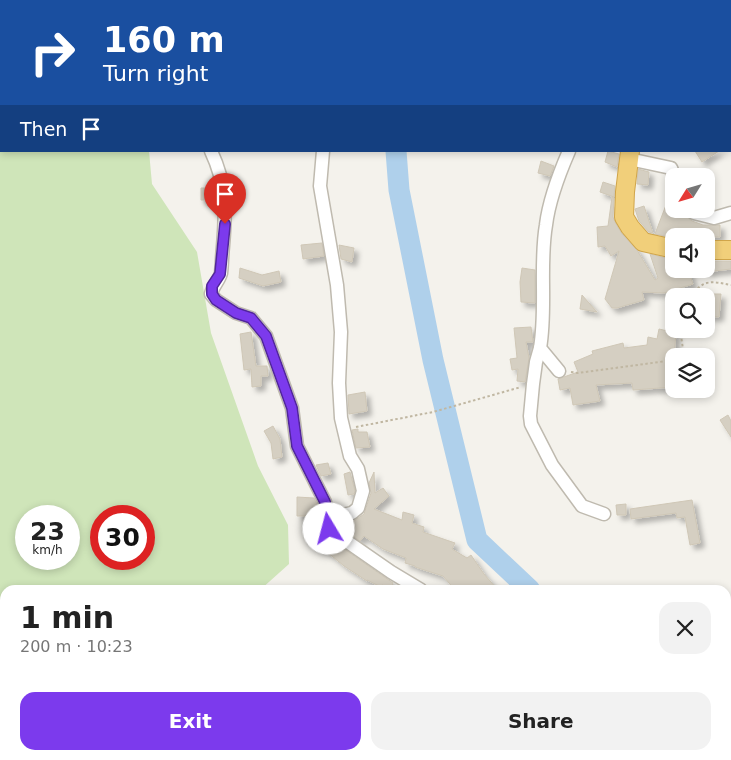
<!DOCTYPE html>
<html lang="en">
<head>
<meta charset="utf-8">
<style>
	:root { --surface:#fff; --page:#f2f2f2; --text:#222; --muted:#767676; --accent:#7c3aed }
	body { margin:0; font-family:"DejaVu Sans",sans-serif; background:var(--page); color:var(--text); height:100vh; display:flex; flex-direction:column; font-size:19px; white-space:nowrap }
	* { box-sizing:border-box; margin:0 }
	p { font-size:16px; color:var(--muted) }
	.icon { flex:none; width:28px; height:28px; fill:none; stroke:currentColor; stroke-width:2; stroke-linecap:round; stroke-linejoin:round }
	.map { position:relative; flex:1; overflow:hidden }
	.details { position:absolute; left:0px; top:585px; width:731px; height:175px; display:flex; flex-direction:column; background:var(--surface); border-radius:15px 15px 0 0; box-shadow:0 2px 8px #0003 }
	.details>* { flex:none }
	.top-card { position:absolute; left:0px; top:0px; width:731px; height:152px; box-shadow:0 2px 8px #0003; background:#1a4fa0; color:#fff; overflow:hidden }
	.needle { width:32px; rotate:233deg }
	.fabs { position:absolute; left:665px; top:168px; display:grid; gap:10px }
	.fabs a { display:grid; place-items:center; width:50px; height:50px; border-radius:10px; background:var(--surface); box-shadow:0 2px 8px #0003; font-size:25px }
	.speed { position:absolute; left:15px; top:505px; display:flex; gap:10px; font-size:25px; font-weight:700; text-align:center }
	.speed>* { display:grid; place-content:center; width:65px; height:65px; border-radius:50%; background:var(--surface); box-shadow:0 2px 8px #0003; line-height:1 }
	.speed small { font-size:12px; font-weight:400 }
	.speed .limit { border:8px solid #d22; background:#fff; color:#111 }
	.pin { position:absolute; display:grid; place-items:center; width:42px; height:42px; color:#fff; margin:-51px -21px; border-radius:50% 50% 50% 0; rotate:-45deg; box-shadow:0 0 5px #0007 }
	.pin .icon { rotate:45deg }
	.me { position:absolute; width:55px; margin:-28px; rotate:352deg; stroke-linejoin:round; filter:drop-shadow(0 0 4px #0008) }
	.turn { display:flex; align-items:center; gap:18px; height:105px; padding:0 20px; font-size:22px }
	.turn .icon { width:65px; height:65px; stroke-width:2.5 }
	.turn b { display:block; font-size:35px; line-height:42px }
	.then { display:flex; align-items:center; height:48px; padding:0 20px; background:#0003; gap:10px; font-size:19px }
	.round { display:grid; place-items:center; flex:none; width:52px; height:52px; border-radius:15px; background:var(--page) }
	.overview { display:flex; align-items:center; justify-content:space-between; height:85px; padding:0 20px }
	h1 { font-size:30px; font-weight:700; line-height:38px }
	.cta { display:flex; gap:10px; margin-top:auto; padding:10px 20px }
	.cta a { flex:1; height:58px; border-radius:15px; background:var(--accent); color:#fff; font-size:20px; font-weight:700; line-height:58px; text-align:center }
	.cta a+a { background:var(--page); color:var(--text) }
	.map>svg:first-child { display:block }
	.green { fill:#cfe5b9; fill-rule:evenodd }
	.lines { fill:none; stroke-linecap:round; stroke-linejoin:round }
	.river { stroke:#afd0eb; stroke-width:21 }
	.building { fill:#d5cfc2; stroke:#cfc7b6; filter:url(#shadow) }
	.minor-casing { stroke:#bfbaaf; stroke-width:15 }
	.highway-casing { stroke:#d0a54a; stroke-width:20 }
	.path { stroke:#c0b7a2; stroke-width:2; stroke-dasharray:2.5 2.5; stroke-linecap:butt }
	.minor { stroke:#fff; stroke-width:12 }
	.highway { stroke:#f1cf7a; stroke-width:18 }
	.route-casing { stroke:#51269a; stroke-width:12 }
	.route { stroke:#7c3aed; stroke-width:9 }
</style>
</head>
<body>
<div class="map">
<svg width="731" height="760" viewBox="0 0 731 760">
	<defs>
		<filter id="shadow"><feDropShadow dx="4.5" dy="4.5" stdDeviation="2.5" flood-color="#0004"/></filter>
	</defs>
	<rect width="100%" height="100%" fill="#f4f2ec"/>
	<path class="green" d="M0 0 34 1H1V151H149L152 184 197 252 211 333 258 466 288 525 289 564 260 590H5V755H421L426 760H0ZM26 516H69V559H26ZM101 516H144V559H101Z"/>
	<g class="lines">
		<g class="river">
			<path d="M391 1V0"/>
			<path d="M396 151 399 190 433 360 477 540 530 590"/>
			<path d="M726 707 731 709"/>
		</g>
	</g>
	<g class="building">
		<path d="M608 151 619 154 617 167 605 162Z"/>
		<path d="M695 151H719L702 162Z"/>
		<path d="M541 161 554 166 550 176 538 173Z"/>
		<path d="M638 169 649 172 648 185 637 184Z"/>
		<path d="M603 182 615 186 614 197 600 192Z"/>
		<path d="M201 188H215L216 200H201Z"/>
		<path d="M612 197 614 198 613 217 615 222 622 234 637 250 655 280 658 278 650 254 674 260V269H688L693 284 664 293 642 292 644 300 617 308H612L605 299 619 251 611 256 605 246 598 247 597 227 608 226Z"/>
		<path d="M666 205 674 209H684L687 217 692 221 703 225H720V237L674 236V238L655 234Z"/>
		<path d="M644 206 653 233 649 232 639 221 635 209Z"/>
		<path d="M322 243 324 256 303 259 301 245Z"/>
		<path d="M339 245 354 248 352 262 341 259Z"/>
		<path d="M706 261H731V269L706 272Z"/>
		<path d="M240 268 262 275 279 271 281 282 263 286 239 278Z"/>
		<path d="M522 268 535 270V303L521 302 520 282Z"/>
		<path d="M706 294H721L719 317 706 316Z"/>
		<path d="M582 295 597 312 580 309Z"/>
		<path d="M531 327 533 342H526L529 358 525 382 517 381 518 369 512 370 510 359 517 358 514 328Z"/>
		<path d="M659 329 676 333 674 356V387L633 390 632 383 596 385 600 401 573 405 570 388 560 390 558 379 578 372 574 362 593 354 592 351 623 343 624 348 647 345 648 337 657 339Z"/>
		<path d="M251 332 256 366H267L268 376H261V386L252 387 251 369 244 370 240 334Z"/>
		<path d="M365 392 367 411 349 414 348 395Z"/>
		<path d="M728 415 731 421V437L720 420Z"/>
		<path d="M273 426 280 439 282 457 273 459 271 443 264 431Z"/>
		<path d="M358 429V432H367L370 447 356 448 352 430Z"/>
		<path d="M328 463 331 474 321 476 316 465Z"/>
		<path d="M350 472 355 491 354 494 348 495 344 474Z"/>
		<path d="M374 472 375 493 383 488 389 496 374 509 402 520 403 512 414 515 412 523 424 527 423 532 455 543 452 549 467 558 471 555 484 574 498 590H455L443 576 415 567V566L405 563 406 558 383 549 364 536 360 541 338 526 339 524 354 521 364 514 371 493 369 483Z"/>
		<path d="M297 497 314 498 317 504 316 516H297Z"/>
		<path d="M692 500 700 543 690 545 685 517 677 518 676 513 631 519 630 509Z"/>
		<path d="M626 504V515H617L616 505Z"/>
		<path d="M319 518V529L324 535 393 583 391 589 382 585 381 587 367 580V581L344 566 322 548 321 550 304 536Z"/>
	</g>
	<g class="lines">
		<g class="minor-casing">
			<g id="minor">
				<path d="M590 0V1"/>
				<path d="M57 1V0"/>
				<path d="M541 1V0"/>
				<path d="M651 1 652 0"/>
				<path d="M211 151C227 185 226 210 223 246 222 255 222 264 221 273 219 281 213 285 211 294L216 300 236 313 251 318 266 336 292 408 297 446 325 502 329 529 391 572 421 590"/>
				<path d="M323 151 320 186 337 285 341 332 339 383 341 418 350 456 358 469 363 491 358 508 352 513 327 518"/>
				<path d="M629 159 671 168 674 176"/>
				<path d="M692 209 694 213 714 218 731 213"/>
				<path d="M540 348 536 362 533 384 530 416 531 424 552 465 582 506 604 514"/>
				<path d="M559 371 540 348C547 308 539 265 546 225 549 200 559 174 569 151"/>
				<path d="M652 755 660 760"/>
				<path d="M671 755 684 760"/>
			</g>
		</g>
		<g class="highway-casing">
			<g id="highway">
				<path d="M687 1 688 0"/>
				<path d="M630 151 625 192 624 217 630 227 643 242 674 249"/>
				<path d="M706 250H731"/>
			</g>
		</g>
		<g class="path">
			<path d="M691 296C704 279 711 281 731 285"/>
			<path d="M680 329 684 356"/>
			<path d="M571 372 578 373 674 360"/>
			<path d="M356 427 433 412 521 387"/>
		</g>
		<use href="#minor" class="minor"/>
		<use href="#highway" class="highway"/>
	</g>
	<g class="lines">
		<g class="route-casing">
			<path id="route" d="M225 224 220 274 212 286V294L216 300 236 313 251 318 266 336 292 408 297 446 325 502 329 529"/>
		</g>
		<use href="#route" class="route"/>
	</g>
</svg>
<div class="fabs">
<a><svg class="needle" viewBox="-14 -14 28 28"><path d="M0-13l5 13h-10z" fill="#e53935"/><path d="M0 13l5-13h-10z" fill="#767676"/></svg></a>
<a><svg class="icon" aria-label="sound" viewBox="0 0 24 24"><path d="M4 9h4l5-4v14l-5-4H4zM17 9q2 3 0 6"/></svg></a>
<a><svg class="icon" aria-label="search" viewBox="0 0 24 24"><circle cx="10" cy="10" r="6"/><path d="M15 15l6 6"/></svg></a>
<a><svg class="icon" aria-label="layers" viewBox="0 0 24 24"><path d="M12 4l9 5-9 5-9-5zM3 14l9 5 9-5"/></svg></a>
</div>
<div class="speed"><div>23<small>km/h</small></div><div class="limit">30</div></div>
<div class="pin" style="left:225px;top:224px;background:#d93025"><svg class="icon" aria-label="arrive" viewBox="0 0 24 24"><path d="M6 21V4h12l-3 4 3 4H6"/></svg></div>
<svg class="me" style="left:329px;top:529px" viewBox="-20 -20 40 40"><circle r="19" fill="#fff"/><path d="M0-13L10 11 0 6-10 11z" fill="#7c3aed"/></svg>
<div class="top-card">
<div class="turn"><svg class="icon" aria-label="right" viewBox="0 0 24 24"><path d="M7 20v-9h11M14 6l5 5-5 5"/></svg><div><b>160 m</b>Turn right</div></div>
<div class="then">Then<svg class="icon" aria-label="arrive" viewBox="0 0 24 24"><path d="M6 21V4h12l-3 4 3 4H6"/></svg></div>
</div>
<section class="details">
<div class="overview"><div><h1>1 min</h1><p>200 m · 10:23</p></div><a class="round"><svg class="icon" aria-label="close" viewBox="0 0 24 24"><path d="M6 6l12 12M18 6L6 18"/></svg></a></div>
<div class="cta"><a>Exit</a><a>Share</a></div>
</section>
</div>
</body>
</html>
